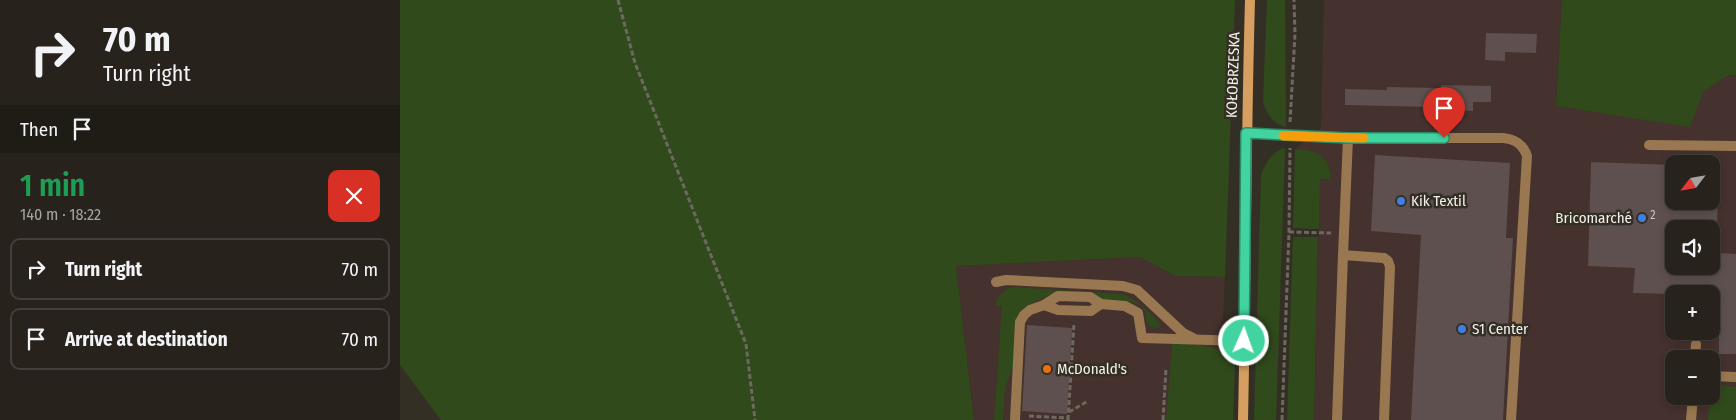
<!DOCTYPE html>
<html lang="en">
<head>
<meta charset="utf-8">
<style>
	:root { --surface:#27231c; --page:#2f2b25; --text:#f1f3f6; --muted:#a4a4a3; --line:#43403b }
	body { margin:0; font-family:"Fira Sans Condensed",sans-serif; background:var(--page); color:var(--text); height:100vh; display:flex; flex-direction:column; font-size:19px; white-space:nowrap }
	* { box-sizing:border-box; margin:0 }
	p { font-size:16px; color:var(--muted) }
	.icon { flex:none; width:28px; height:28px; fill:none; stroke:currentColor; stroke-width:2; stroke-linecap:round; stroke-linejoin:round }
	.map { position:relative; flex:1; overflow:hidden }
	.side { display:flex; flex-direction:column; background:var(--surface); width:400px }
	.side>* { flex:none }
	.hud { background:#27231c; color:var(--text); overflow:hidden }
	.needle { width:32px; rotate:239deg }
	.buttons { position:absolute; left:1265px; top:155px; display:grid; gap:10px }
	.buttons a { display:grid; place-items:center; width:55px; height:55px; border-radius:10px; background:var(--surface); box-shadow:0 2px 8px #0003,0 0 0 1px var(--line); font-size:25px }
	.pin { position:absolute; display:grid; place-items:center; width:42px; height:42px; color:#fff; margin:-51px -21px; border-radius:50% 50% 50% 0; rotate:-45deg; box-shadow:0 0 5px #0007 }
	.pin .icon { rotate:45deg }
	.me { position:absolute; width:55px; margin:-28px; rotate:2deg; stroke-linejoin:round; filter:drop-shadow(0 0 4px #0008) }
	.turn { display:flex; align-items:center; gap:18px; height:105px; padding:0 20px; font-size:22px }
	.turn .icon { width:65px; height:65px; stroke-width:2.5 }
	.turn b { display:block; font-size:35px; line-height:42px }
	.then { display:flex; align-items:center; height:48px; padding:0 20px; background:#0003; gap:10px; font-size:19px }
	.round { display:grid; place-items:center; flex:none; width:52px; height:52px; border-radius:10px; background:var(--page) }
	.head { display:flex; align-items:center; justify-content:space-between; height:85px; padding:0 20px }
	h1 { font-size:30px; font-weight:600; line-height:38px; color:#1e9e55 }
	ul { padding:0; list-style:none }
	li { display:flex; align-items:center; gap:15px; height:62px; margin:0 10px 8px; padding:0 10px; border:2px solid var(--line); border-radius:10px }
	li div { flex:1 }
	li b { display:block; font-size:19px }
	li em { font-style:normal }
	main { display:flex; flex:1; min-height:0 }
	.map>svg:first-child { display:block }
	.commercial { fill:#45312d; fill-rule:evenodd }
	.green { fill:#304a1c }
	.building { fill:#5d504e; fill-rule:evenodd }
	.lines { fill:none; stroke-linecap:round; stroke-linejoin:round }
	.path { stroke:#6e6960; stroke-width:3; stroke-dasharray:5 2.5; stroke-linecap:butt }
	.service { stroke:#997750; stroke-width:10 }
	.secondary { stroke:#d69f5f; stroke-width:10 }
	.route-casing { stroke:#2b8a68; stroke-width:12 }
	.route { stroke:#42d4a0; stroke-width:9 }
	.slow { stroke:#f59e0b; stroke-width:9 }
	.shop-dot { fill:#3f7fe0; stroke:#342f25; stroke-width:2 }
	.food-dot { fill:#e8710a; stroke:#342f25; stroke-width:2 }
	.labels { text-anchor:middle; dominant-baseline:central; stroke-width:5; stroke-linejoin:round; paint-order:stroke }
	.number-label { font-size:12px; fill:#cec7c2 }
	.street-label { font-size:15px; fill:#f3efe9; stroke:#342f25 }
	.poi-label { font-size:15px; fill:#f3efe9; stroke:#342f25; text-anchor:start }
</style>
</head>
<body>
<main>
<section class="side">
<div class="hud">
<div class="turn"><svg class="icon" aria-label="right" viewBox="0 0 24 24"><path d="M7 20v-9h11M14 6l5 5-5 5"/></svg><div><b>70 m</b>Turn right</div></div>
<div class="then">Then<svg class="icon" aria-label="arrive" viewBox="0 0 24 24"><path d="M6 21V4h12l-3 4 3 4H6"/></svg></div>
</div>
<div class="head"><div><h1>1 min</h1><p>140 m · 18:22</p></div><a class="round" style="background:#d93025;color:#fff"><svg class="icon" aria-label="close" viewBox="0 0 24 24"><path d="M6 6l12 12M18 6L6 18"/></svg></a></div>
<ul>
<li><svg class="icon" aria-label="right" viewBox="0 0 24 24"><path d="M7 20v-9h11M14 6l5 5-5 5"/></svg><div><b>Turn right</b></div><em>70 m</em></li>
<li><svg class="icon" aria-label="arrive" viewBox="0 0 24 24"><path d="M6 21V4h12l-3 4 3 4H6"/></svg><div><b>Arrive at destination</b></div><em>70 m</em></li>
</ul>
</section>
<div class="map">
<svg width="1336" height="420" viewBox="0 0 1336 420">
	<rect width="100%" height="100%" fill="#342f25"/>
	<g class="commercial">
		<path d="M924 0H1162L1156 105 1303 92 1327 76 1336 75V420H914L920 179H929L931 170 924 160 916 153 911 150 895 149 921 128ZM1274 164H1311V201H1274ZM1274 229H1311V266H1274ZM1274 294H1311V331H1274ZM1274 359H1311V396H1274Z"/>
		<path d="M740 257 775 276 825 277 818 420H574L556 266Z"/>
	</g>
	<g class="green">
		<path d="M0 0H835L825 277 775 276 740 257 556 266 574 420H41L0 365Z"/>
		<path d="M867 0H885L886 127C873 124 867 115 863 102Z"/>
		<path d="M1162 0H1336V75L1327 76 1303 92 1290 127 1156 106Z"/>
		<path d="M885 148 876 420H854L861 175C865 164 872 151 885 148Z"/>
		<path d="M895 149C900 150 907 149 912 151 922 154 934 168 930 179H920L919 229 893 228Z"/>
		<path d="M893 237H918L914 420H887Z"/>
		<path d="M613 287 722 294C738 300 748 311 759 323L760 328 751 327 747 323 745 312 740 305 731 302 704 301 654 293 629 305 614 364 605 388 603 420H594L602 306 595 305C599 295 603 290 613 287Z"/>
		<path d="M772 344C799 344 817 342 835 365L833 420H766Z"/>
		<path d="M1317 385 1336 387V420H1308L1311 388Z"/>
	</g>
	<g class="building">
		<path d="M1086 33 1137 34 1136 53 1105 52V61L1085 60Z"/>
		<path d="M1041 85 1091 86V102H1073V111L1058 110V113L1032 112V107L945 105V89L987 90V87L1041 88Z"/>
		<path d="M975 155 1110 163 1106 238H1113L1103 420H1011L1021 235 971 231Z"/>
		<path d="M1191 162 1274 165V201H1311V166H1319L1316 253 1336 254V354H1319V331L1311 330V294H1294L1292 292 1291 294H1274L1233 293 1235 268 1188 266ZM1274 229H1311V266H1274Z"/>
		<path d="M627 325 672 328 667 414 622 411Z"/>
	</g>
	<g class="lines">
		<g class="path">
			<path d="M218 0 235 63 346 344 355 420"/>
			<path d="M890 122 895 34 894 0"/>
			<path d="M889 232 931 233"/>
			<path d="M669 412 688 401"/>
			<path d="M629 416 668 418"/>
			<path d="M668 420 674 323"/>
			<path d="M763 420 766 368"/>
			<path d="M882 420 889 232 890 148"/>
		</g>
		<g class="service">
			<path d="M846 133 948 138H1103C1115 139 1123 144 1127 156L1111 420"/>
			<path d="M948 138 943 255 984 258 988 261 990 267 984 420"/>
			<path d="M1249 145 1336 146"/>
			<path d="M596 282 606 280 723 286 737 290 783 333 793 338"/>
			<path d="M644 305 658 310 691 311 701 304"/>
			<path d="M1295 359 1296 344"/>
			<path d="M1311 376 1336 377"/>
			<path d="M615 420 620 322 624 315 630 310 644 305 658 296 690 297 701 304 725 306 738 313 742 338 844 341"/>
			<path d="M937 420 943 255"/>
			<path d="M1291 420 1293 396"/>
		</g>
		<path class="secondary" d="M843 420C846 280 846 140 850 0"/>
	</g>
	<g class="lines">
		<g class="route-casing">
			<path id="route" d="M844 341 846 133 948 138H1044"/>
		</g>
		<use href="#route" class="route"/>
		<path class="slow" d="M883 136 964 138"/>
	</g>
	<g class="shop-dot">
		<circle cx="1001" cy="201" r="5"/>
		<circle cx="1242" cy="218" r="5"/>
		<circle cx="1062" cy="329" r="5"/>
	</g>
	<circle class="food-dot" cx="647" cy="369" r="5"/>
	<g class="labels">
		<g class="number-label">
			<text x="1253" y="215">2</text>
		</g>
		<g class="street-label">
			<text transform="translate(833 75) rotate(-88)">KOŁOBRZESKA</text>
		</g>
		<g class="poi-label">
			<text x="1011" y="201">Kik Textil</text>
			<text x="1232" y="218" text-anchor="end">Bricomarché</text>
			<text x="1072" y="329">S1 Center</text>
			<text x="657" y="369">McDonald's</text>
		</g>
	</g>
</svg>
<div class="buttons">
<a><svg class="needle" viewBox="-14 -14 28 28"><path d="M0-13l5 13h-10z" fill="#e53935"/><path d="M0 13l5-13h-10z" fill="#a4a4a3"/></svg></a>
<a><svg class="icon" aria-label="sound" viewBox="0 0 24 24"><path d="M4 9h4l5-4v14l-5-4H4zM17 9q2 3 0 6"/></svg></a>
<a>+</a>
<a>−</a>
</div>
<div class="pin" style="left:1044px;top:138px;background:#d93025"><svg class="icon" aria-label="arrive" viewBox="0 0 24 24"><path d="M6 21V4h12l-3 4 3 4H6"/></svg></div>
<svg class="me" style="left:844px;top:341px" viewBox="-20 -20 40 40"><circle r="17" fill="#42d4a0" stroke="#fff" stroke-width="3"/><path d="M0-11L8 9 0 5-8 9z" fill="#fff"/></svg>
</div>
</main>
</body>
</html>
